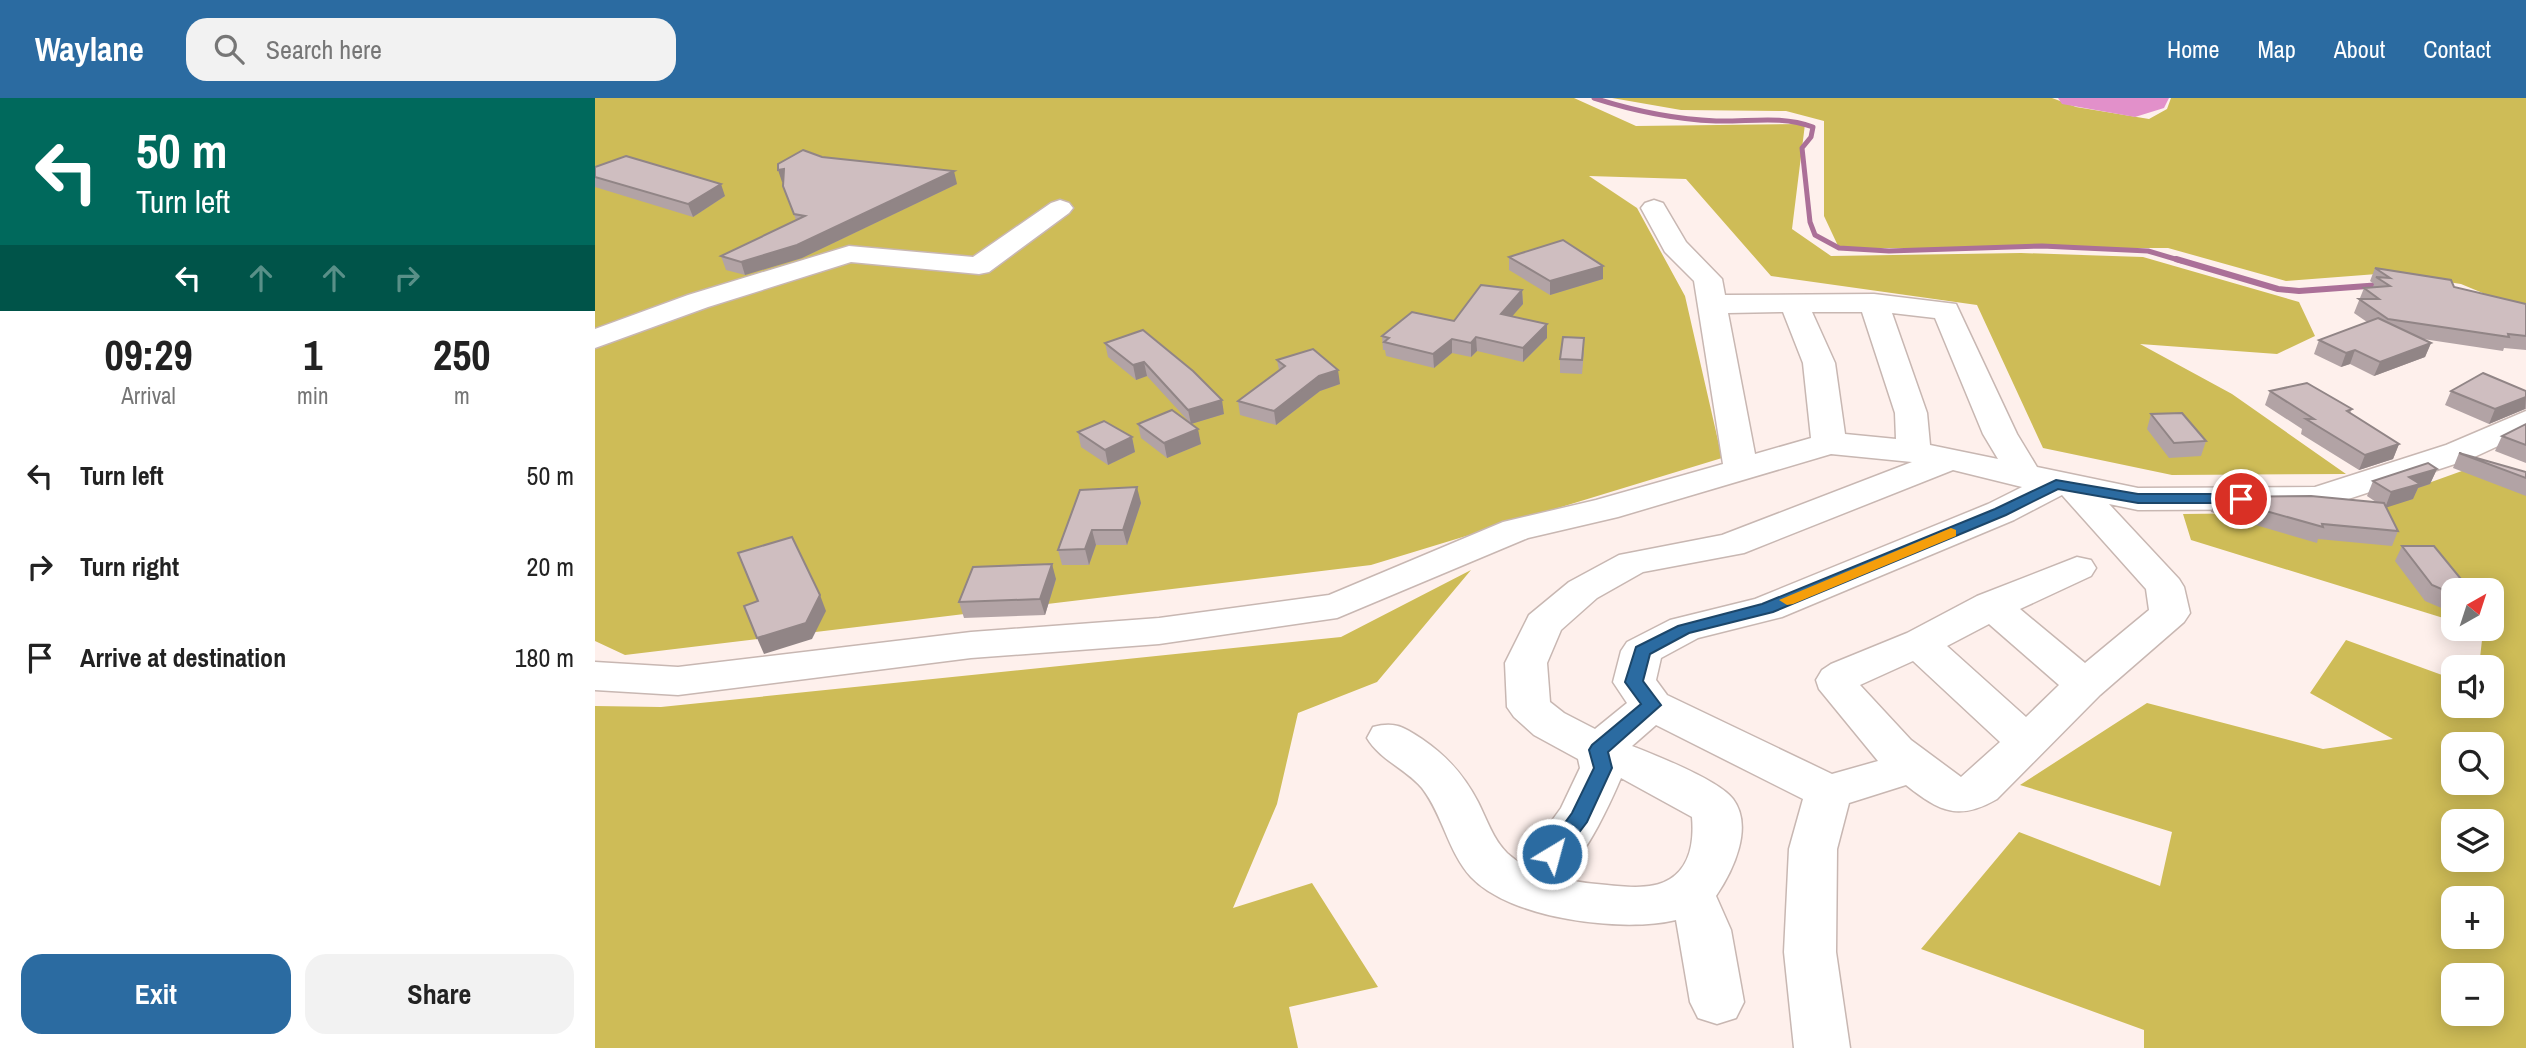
<!DOCTYPE html>
<html lang="en">
<head>
<meta charset="utf-8">
<style>
	:root { --surface:#fff; --page:#f2f2f2; --text:#222; --muted:#767676; --accent:#2b6ba1 }
	body { margin:0; font-family:"Archivo Narrow",sans-serif; background:var(--page); color:var(--text); height:100vh; display:flex; flex-direction:column; font-size:26px; white-space:nowrap }
	* { box-sizing:border-box; margin:0 }
	p { font-size:23px; color:var(--muted) }
	.icon { flex:none; width:38px; height:38px; fill:none; stroke:currentColor; stroke-width:2; stroke-linecap:round; stroke-linejoin:round }
	.map { position:relative; flex:1; overflow:hidden }
	.side { display:flex; flex-direction:column; background:var(--surface); width:595px }
	.side>* { flex:none }
	.top-card { background:#00695c; color:#fff; overflow:hidden }
	.needle { width:46px; rotate:39deg }
	.controls { position:absolute; left:1846px; top:480px; display:grid; gap:14px }
	.controls a { display:grid; place-items:center; width:63px; height:63px; border-radius:14px; background:var(--surface); box-shadow:0 4px 18px #0003; font-size:35px }
	.pin { position:absolute; display:grid; place-items:center; width:60px; height:60px; color:#fff; margin:-30px; border:4px solid #fff; border-radius:50%; box-shadow:0 2px 7px #0007 }
	.me { position:absolute; width:77px; margin:-38px; rotate:37deg; stroke-linejoin:round; filter:drop-shadow(0 0 5px #0008) }
	.turn { display:flex; align-items:center; gap:24px; height:147px; padding:0 21px; font-size:32px }
	.turn .icon { width:91px; height:91px; stroke-width:2.5 }
	.turn b { display:block; font-size:49px; line-height:60px }
	.lanes { display:flex; align-items:center; height:66px; padding:0 21px; background:#0003; justify-content:center; gap:35px; direction:ltr }
	.lanes .off { opacity:.35 }
	.eta { display:flex; justify-content:space-evenly; align-items:center; height:119px; text-align:center }
	.eta b { font-size:42px; font-weight:800; line-height:49px }
	.action { display:flex; gap:14px; margin-top:auto; padding:14px 21px }
	.action a { flex:1; height:80px; border-radius:21px; background:var(--accent); color:#fff; font-size:28px; font-weight:800; line-height:80px; text-align:center }
	.action a+a { background:var(--page); color:var(--text) }
	ul { padding:0; list-style:none }
	li { display:flex; align-items:center; gap:21px; height:91px; padding:0 21px }
	li div { flex:1 }
	li b { display:block; font-size:26px }
	li em { font-style:normal }
	header { display:flex; align-items:center; gap:42px; box-sizing:border-box; height:98px; padding:0 35px; background:var(--accent); color:#fff }
	header strong { font-size:33px }
	nav { display:flex; gap:38px; margin-inline-start:auto; font-size:24px }
	.search { width:490px; height:63px; background:var(--page); display:flex; align-items:center; gap:18px; box-sizing:border-box; padding:0 24px; border-radius:21px; color:var(--muted); font-size:26px }
	main { display:flex; flex:1; min-height:0 }
	.map>svg:first-child { display:block }
	.forest { fill:#cebc57; fill-rule:evenodd }
	.lines { fill:none; stroke-linecap:round; stroke-linejoin:round }
	.stream-far1 { stroke:#ab7098; stroke-width:5 }
	.stream { stroke:#ab7098; stroke-width:6 }
	.river { fill:#e290ca; fill-rule:evenodd }
	.minor-casing { stroke:#c8b7b2; stroke-width:3 }
	.minor { fill:#fff; fill-rule:evenodd }
	.wall { fill:#b2a3a5 }
	.shaded-wall { fill:#918586 }
	.building { fill:#cfbec0; stroke:#918586; stroke-width:2 }
	.route { fill:#2b6ba1; stroke:#1c4669; stroke-width:2 }
	.slow { fill:#f59e0b }
</style>
</head>
<body>
<header>
<strong>Waylane</strong>
<div class="search"><svg class="icon" aria-label="search" viewBox="0 0 24 24"><circle cx="10" cy="10" r="6"/><path d="M15 15l6 6"/></svg>Search here</div>
<nav><a>Home</a><a>Map</a><a>About</a><a>Contact</a></nav>
</header>
<main>
<section class="side">
<div class="top-card">
<div class="turn"><svg class="icon" aria-label="left" viewBox="0 0 24 24"><path d="M17 20v-9H6M10 6l-5 5 5 5"/></svg><div><b>50 m</b>Turn left</div></div>
<div class="lanes"><svg class="icon" aria-label="left" viewBox="0 0 24 24"><path d="M17 20v-9H6M10 6l-5 5 5 5"/></svg><svg class="icon off" aria-label="ahead" viewBox="0 0 24 24"><path d="M12 20V5M6 11l6-6 6 6"/></svg><svg class="icon off" aria-label="ahead" viewBox="0 0 24 24"><path d="M12 20V5M6 11l6-6 6 6"/></svg><svg class="icon off" aria-label="right" viewBox="0 0 24 24"><path d="M7 20v-9h11M14 6l5 5-5 5"/></svg></div>
</div>
<div class="eta">
<div><b>09:29</b><p>Arrival</p></div>
<div><b>1</b><p>min</p></div>
<div><b>250</b><p>m</p></div>
</div>
<ul>
<li><svg class="icon" aria-label="left" viewBox="0 0 24 24"><path d="M17 20v-9H6M10 6l-5 5 5 5"/></svg><div><b>Turn left</b></div><em>50 m</em></li>
<li><svg class="icon" aria-label="right" viewBox="0 0 24 24"><path d="M7 20v-9h11M14 6l5 5-5 5"/></svg><div><b>Turn right</b></div><em>20 m</em></li>
<li><svg class="icon" aria-label="arrive" viewBox="0 0 24 24"><path d="M6 21V4h12l-3 4 3 4H6"/></svg><div><b>Arrive at destination</b></div><em>180 m</em></li>
</ul>
<div class="action"><a>Exit</a><a>Share</a></div>
</section>
<div class="map">
<svg width="1931" height="950" viewBox="0 0 1931 950">
	<rect width="100%" height="100%" fill="#fef0ec"/>
	<g class="forest">
		<path d="M0 0H979L1041 28 1210 26 1197 131 1236 158 1426 155 1548 159 1704 204 1720 238 1682 256 1545 246 1637 296 1751 376 1577 377 1448 350 1382 207 1176 178 1091 81 994 78 1042 110 1090 198 1127 360 776 467 30 557 0 543Z"/>
		<path d="M1017 0H1457L1481 9 1554 21 1572 11 1576 0H1931V213L1866 186 1795 175 1691 183 1573 150H1244L1229 118V23L1191 13 1086 12Z"/>
		<path d="M1878 369 1931 389V950H1549V932L1326 851 1424 734 1565 788 1577 734 1425 687 1552 605 1728 651 1798 641 1715 595 1751 542 1858 581V607H1897V569H1884L1888 533 1881 530H1897V492H1858V523L1596 442 1588 416 1753 414ZM1858 646H1897V684H1858ZM1858 723H1897V761H1858ZM1858 800H1897V838H1858ZM1858 877H1897V915H1858Z"/>
		<path d="M876 472 782 584 703 615 682 706 638 810 717 785 783 889 694 909 703 950H0V608L66 609 746 539Z"/>
	</g>
	<g class="lines">
		<path class="stream-far1" d="M999 0C1039 13 1079 21 1121 23 1154 24 1186 17 1218 29L1216 39 1207 50 1215 124 1220 137 1244 150 1294 153 1447 148 1553 153 1587 163"/>
		<path class="stream" d="M1581 161 1683 191 1704 193 1786 187"/>
		<path class="river" d="M1463 0H1574L1569 10 1540 19 1467 6Z"/>
		<g class="minor-casing">
			<g id="minor">
				<path d="M465 102 474 105 478 110 474 115 394 174 384 176 256 164 113 209 0 250V231L93 197 254 148 378 159 456 105Z"/>
				<path d="M1059 102 1068 105 1091 144 1127 181 1130 197 1279 196 1361 206 1422 336 1442 369 1543 390 1720 389 1851 347 1931 313V335L1875 361 1723 411 1543 412 1514 406 1584 481 1589 489 1595 515 1589 524 1505 597 1402 701C1364 723 1345 714 1311 687L1254 705 1242 751 1241 854 1255 950H1199L1189 854 1194 751 1208 701 1061 627 1037 648C1060 657 1124 682 1138 701 1159 729 1138 773 1121 798L1136 832 1149 904 1141 920 1122 926 1103 920 1095 904 1081 822C1028 835 915 821 876 779 853 754 848 717 827 690 811 671 785 662 772 640L778 629C800 623 809 629 827 641 852 658 869 677 883 704 892 722 898 741 912 755 938 779 978 784 1012 787 1032 789 1058 792 1075 781 1096 768 1099 741 1097 719L1026 680C1017 701 991 759 972 770 960 776 951 773 940 769L933 756 966 710 985 670 983 661 939 637 919 619 912 609 910 565 934 517 974 484 1024 457 1127 437 1317 364 1236 356 1023 419 933 440 742 520 564 546 376 560 83 597 0 592V564L83 569 376 534 564 520 734 497 908 424 1001 402 1128 366 1099 183 1070 154 1046 110 1050 105ZM1188 214 1208 265 1216 340 1160 356 1133 215ZM1217 214H1267L1300 315 1301 341 1250 336 1240 265ZM1297 215 1340 220 1388 336 1403 361 1335 347 1332 315ZM1358 372 1427 389 1393 406 1160 501 1075 522 1032 544 1026 553 1018 584 1032 605 1000 631 969 615 955 604 952 565 966 532 1002 500 1048 474 1149 455ZM1467 397 1551 491 1554 512 1490 565 1425 511 1496 478 1501 470 1496 462 1482 459 1382 498 1312 535 1236 566 1227 572 1221 582 1224 591 1283 663 1237 676 1072 597 1061 582 1066 560 1103 540 1187 519 1419 422ZM1394 526 1464 587 1431 619 1352 548ZM1318 563 1405 644 1366 679 1316 642 1265 587Z"/>
			</g>
		</g>
		<use href="#minor" class="minor"/>
	</g>
	<g class="wall">
		<path d="M227 59 362 86 207 160 150 177 131 172 126 158 201 122 188 88V84H187Z"/>
		<path d="M0 69 130 98 98 119 0 89Z"/>
		<path d="M914 159 1008 181 955 197 914 172Z"/>
		<path d="M1780 170 1931 206V252L1909 250 1908 253 1828 241 1836 245 1830 259 1779 278 1755 266 1746 269 1719 256 1724 242 1772 224 1759 215 1769 190 1778 189 1779 186 1775 183Z"/>
		<path d="M927 192 928 206 917 218 952 240 928 264 882 253 876 259 857 255 839 270 791 258 790 252H788L787 238 859 223Z"/>
		<path d="M548 232 629 316 596 326 606 346 572 360 546 340 543 326H596L552 278 541 282 513 259 510 245Z"/>
		<path d="M989 254 987 276 965 275V261Z"/>
		<path d="M682 262 745 286 725 293 681 327 645 317 643 303 684 272Z"/>
		<path d="M1675 293 1757 311 1755 315 1804 346 1798 361 1764 372 1706 336 1707 331 1670 307Z"/>
		<path d="M1856 293H1931V311H1930L1894 326 1850 307Z"/>
		<path d="M1556 316 1611 343 1606 358 1574 360 1552 331Z"/>
		<path d="M1931 326V365L1900 353 1907 338Z"/>
		<path d="M483 334 537 339 540 354 513 367 486 349Z"/>
		<path d="M1864 355 1931 374V398L1858 370Z"/>
		<path d="M1842 371 1835 386 1823 390 1818 401 1791 409 1803 433 1797 448 1723 441 1722 445 1616 414 1621 399 1781 404 1772 398 1778 383Z"/>
		<path d="M546 405 532 447H501L494 467H467L463 452Z"/>
		<path d="M1807 448 1858 492V515L1830 503 1800 463Z"/>
		<path d="M461 481 450 517 369 520 364 504Z"/>
	</g>
	<g class="shaded-wall">
		<path d="M189 71 193 83 187 84 183 72Z"/>
		<path d="M359 73 362 86 207 160 150 177 146 164Z"/>
		<path d="M126 86 130 98 98 119 93 106Z"/>
		<path d="M1008 168V181L955 197V183Z"/>
		<path d="M927 192 928 206 907 230 906 216Z"/>
		<path d="M952 226V240L928 264V250Z"/>
		<path d="M881 239 882 253 876 259V245Z"/>
		<path d="M857 241V255L839 270 838 256Z"/>
		<path d="M1836 245 1830 259 1779 278 1785 264Z"/>
		<path d="M1760 252 1755 266 1746 269 1751 255Z"/>
		<path d="M549 264 552 278 541 282 538 267Z"/>
		<path d="M743 272 745 286 725 293 681 327 679 313 724 278Z"/>
		<path d="M1931 299 1930 311 1894 326 1900 311Z"/>
		<path d="M627 302 629 316 596 326 593 312Z"/>
		<path d="M603 331 606 346 572 360 569 345Z"/>
		<path d="M537 339 540 354 513 367 510 352Z"/>
		<path d="M1804 346 1798 361 1764 372 1770 357Z"/>
		<path d="M1842 371 1835 386 1823 390 1818 401 1790 410 1796 394 1814 379Z"/>
		<path d="M542 389 546 405 532 447 528 432Z"/>
		<path d="M497 432 501 447 494 467 490 451Z"/>
		<path d="M457 466 461 481 450 517 445 501Z"/>
		<path d="M225 497 231 513 217 541 169 556 162 540Z"/>
	</g>
	<g class="building">
		<path d="M208 52 227 59 359 73 202 147 146 164 126 158 210 118 199 116 188 88 189 71 183 72V66Z"/>
		<path d="M31 58 126 86 93 106 0 79V69Z"/>
		<path d="M968 142 1008 168 955 183 914 159Z"/>
		<path d="M1780 170 1856 182 1859 189 1931 206V238L1913 236 1914 239 1793 221 1764 201H1784L1769 190 1795 188 1781 179 1795 180Z"/>
		<path d="M886 187 927 192 906 216 952 226 928 250 881 239 876 245 857 241 838 256 789 244 794 240 787 238 817 214 859 223Z"/>
		<path d="M1783 220 1836 245 1785 264 1760 252 1751 255 1724 242Z"/>
		<path d="M548 232 598 273 627 302 593 312 549 264 538 267 510 245Z"/>
		<path d="M968 239 989 240 987 262 965 261Z"/>
		<path d="M718 251 743 272 724 278 679 313 643 303 690 268 682 262Z"/>
		<path d="M1888 275 1931 293V299L1900 311 1856 293Z"/>
		<path d="M1712 285 1757 311 1752 313 1804 346 1770 357 1711 321H1719L1675 293Z"/>
		<path d="M577 312 603 331 569 345 543 326Z"/>
		<path d="M1587 315 1611 343 1579 345 1556 316Z"/>
		<path d="M509 323 537 339 510 352 483 334Z"/>
		<path d="M1931 326V347L1907 338Z"/>
		<path d="M1864 355 1931 374V380Z"/>
		<path d="M1833 365 1842 371 1814 379 1825 386 1796 394 1778 383Z"/>
		<path d="M542 389 528 432H497L490 451 463 452 485 392Z"/>
		<path d="M1716 398 1789 405 1803 433 1727 426 1728 429 1621 399Z"/>
		<path d="M197 439 225 497 211 525 162 540 149 508 163 503 143 455Z"/>
		<path d="M1807 448H1839L1875 492H1858V496L1837 487Z"/>
		<path d="M457 466 445 501 364 504 378 469Z"/>
	</g>
	<path class="route" d="M1461 382 1543 396H1646L1653 401 1646 405H1543L1463 391 1411 417 1178 514 1094 535 1055 556 1048 583 1066 607 1013 654 1017 670 992 724 964 761H950L947 756 977 715 999 670 994 652 997 647 1046 606 1030 584 1041 549 1083 528 1167 506 1400 411Z"/>
	<path class="slow" d="M1356 430 1361 432V438L1198 506 1192 507 1184 502Z"/>
</svg>
<div class="controls">
<a><svg class="needle" viewBox="-14 -14 28 28"><path d="M0-13l5 13h-10z" fill="#e53935"/><path d="M0 13l5-13h-10z" fill="#767676"/></svg></a>
<a><svg class="icon" aria-label="sound" viewBox="0 0 24 24"><path d="M4 9h4l5-4v14l-5-4H4zM17 9q2 3 0 6"/></svg></a>
<a><svg class="icon" aria-label="search" viewBox="0 0 24 24"><circle cx="10" cy="10" r="6"/><path d="M15 15l6 6"/></svg></a>
<a><svg class="icon" aria-label="layers" viewBox="0 0 24 24"><path d="M12 4l9 5-9 5-9-5zM3 14l9 5 9-5"/></svg></a>
<a>+</a>
<a>−</a>
</div>
<div class="pin" style="left:1646px;top:401px;background:#d93025"><svg class="icon" aria-label="arrive" viewBox="0 0 24 24"><path d="M6 21V4h12l-3 4 3 4H6"/></svg></div>
<svg class="me" style="left:957px;top:756px" viewBox="-20 -20 40 40"><circle r="17" fill="#2b6ba1" stroke="#fff" stroke-width="3"/><path d="M0-11L8 9 0 5-8 9z" fill="#fff"/></svg>
</div>
</main>
</body>
</html>
